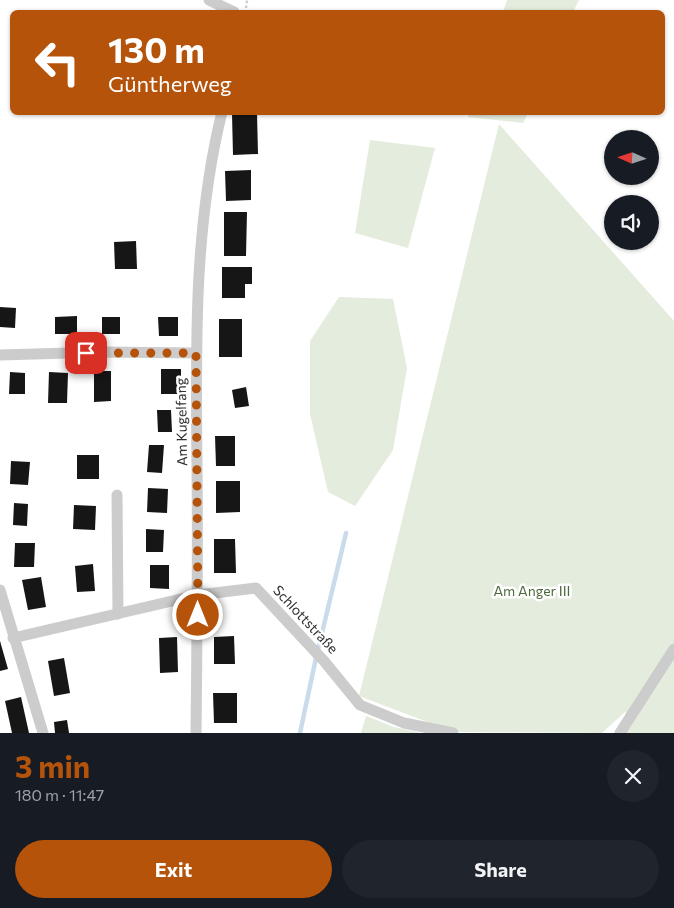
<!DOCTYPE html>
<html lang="en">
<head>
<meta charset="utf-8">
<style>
	:root { --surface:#171b24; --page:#20242c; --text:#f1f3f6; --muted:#9ea1a6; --accent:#b45309 }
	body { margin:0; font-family:Commissioner,sans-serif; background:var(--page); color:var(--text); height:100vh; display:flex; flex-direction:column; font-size:19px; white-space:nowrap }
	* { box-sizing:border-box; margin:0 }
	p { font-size:16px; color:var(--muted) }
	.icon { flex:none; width:28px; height:28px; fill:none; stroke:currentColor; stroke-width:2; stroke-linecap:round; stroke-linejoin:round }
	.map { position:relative; height:733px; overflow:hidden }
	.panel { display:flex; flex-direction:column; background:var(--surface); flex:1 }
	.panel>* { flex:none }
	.hud { position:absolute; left:10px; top:10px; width:655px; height:105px; border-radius:8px; box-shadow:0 1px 4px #0004; background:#b45309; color:#fff; overflow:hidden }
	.needle { width:32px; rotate:273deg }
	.buttons { position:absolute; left:604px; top:130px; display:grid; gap:10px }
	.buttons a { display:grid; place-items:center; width:55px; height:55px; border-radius:50%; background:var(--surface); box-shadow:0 1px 4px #0004; font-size:25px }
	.pin { position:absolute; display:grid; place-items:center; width:42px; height:42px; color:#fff; margin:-21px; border-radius:10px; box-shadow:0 2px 8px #0006 }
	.me { position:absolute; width:55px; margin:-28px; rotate:0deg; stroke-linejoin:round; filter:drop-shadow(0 0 4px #0008) }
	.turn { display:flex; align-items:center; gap:18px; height:105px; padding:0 15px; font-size:22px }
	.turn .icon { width:65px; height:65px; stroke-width:2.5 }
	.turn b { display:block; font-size:35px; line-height:42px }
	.round { display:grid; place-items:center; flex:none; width:52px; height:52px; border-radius:26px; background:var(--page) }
	.summary { display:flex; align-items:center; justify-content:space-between; height:85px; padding:0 15px }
	h1 { font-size:30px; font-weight:700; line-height:38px; color:var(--accent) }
	.cta { display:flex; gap:10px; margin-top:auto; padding:10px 15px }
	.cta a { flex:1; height:58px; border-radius:30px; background:var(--accent); color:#fff; font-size:20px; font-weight:700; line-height:58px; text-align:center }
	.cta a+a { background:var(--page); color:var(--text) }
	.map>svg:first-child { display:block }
	.green { fill:#e4ecdd }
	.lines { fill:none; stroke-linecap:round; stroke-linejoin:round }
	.stream { stroke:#cadbeb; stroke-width:4.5 }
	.building { fill:#161616 }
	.path { stroke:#ccc; stroke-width:2.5; stroke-dasharray:2.5 2.5; stroke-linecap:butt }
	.street { stroke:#ccc; stroke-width:11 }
	.route { stroke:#b45309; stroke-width:9; stroke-dasharray:0 16.2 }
	.labels { text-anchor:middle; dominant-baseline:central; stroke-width:5; stroke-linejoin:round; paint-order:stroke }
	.street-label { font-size:14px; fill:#2f2f2f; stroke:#fff }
	.park-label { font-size:14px; fill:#4e6a3d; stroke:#fff }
</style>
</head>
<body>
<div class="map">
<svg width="674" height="733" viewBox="0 0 674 733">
	<rect width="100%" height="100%" fill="#fff"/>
	<g class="green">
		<path d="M507 0H579L573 12H503Z"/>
		<path d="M469 113V112L528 113 523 123 468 117Z"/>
		<path d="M499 124 674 321V733H621L626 711 602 733 454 732 359 696Z"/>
		<path d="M370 140 435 148 408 248 355 233Z"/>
		<path d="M339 297 393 299 407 368 393 450 355 506 328 492 310 414V341Z"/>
		<path d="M366 716 394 727 421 733H361Z"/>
	</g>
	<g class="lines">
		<path class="stream" d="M300 733 316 658 346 533"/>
	</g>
	<g class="building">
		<path d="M257 113 258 154 233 155 232 114Z"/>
		<path d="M251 170V200L226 201 225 171Z"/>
		<path d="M224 212H247L246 256H224Z"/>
		<path d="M136 241 137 269H115L114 242Z"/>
		<path d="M222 267H252V284H245V298H222Z"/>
		<path d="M0 307 16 308 15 328 0 327Z"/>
		<path d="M77 316V334H55V317Z"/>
		<rect x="102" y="317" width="18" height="17"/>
		<path d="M158 317H178V336H159Z"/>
		<rect x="219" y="319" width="23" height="38"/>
		<rect x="161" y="369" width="20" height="25"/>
		<path d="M94 371H111V401L94 402Z"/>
		<path d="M10 372 25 373V394H9Z"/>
		<path d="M49 372 68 373 67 403H48Z"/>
		<path d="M246 387 249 406 235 408 232 390Z"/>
		<path d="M157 410H171L172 432H158Z"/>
		<path d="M215 436H235V466H216Z"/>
		<path d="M149 445H164L162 473 147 472Z"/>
		<rect x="77" y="455" width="22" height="24"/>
		<path d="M11 461 30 462 28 485 10 484Z"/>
		<path d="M216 481H240V512L216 513Z"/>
		<path d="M148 488 168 489 167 513 147 512Z"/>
		<path d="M14 503 28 504 27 526 13 525Z"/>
		<path d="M74 505 96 506 95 530 73 529Z"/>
		<path d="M146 529 164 530 163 552H146Z"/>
		<path d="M214 539H235L236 573H214Z"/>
		<path d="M15 543H35L34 567H14Z"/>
		<path d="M93 564 95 591 77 592 75 566Z"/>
		<path d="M150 565H169V589L150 588Z"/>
		<path d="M41 577 46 607 28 610 22 580Z"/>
		<path d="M234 636 235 664H214V637Z"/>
		<path d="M177 637 178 672 160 673 159 638Z"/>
		<path d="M0 641 8 669 0 671Z"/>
		<path d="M64 658 70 693 54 696 48 661Z"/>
		<path d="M213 693H237V723H214Z"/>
		<path d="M21 697 29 733H12L5 701Z"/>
		<path d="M67 720 69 733H55L54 722Z"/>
	</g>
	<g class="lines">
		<path class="path" d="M246 8 247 0"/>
		<g class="street">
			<path d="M209 0 234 12"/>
			<path d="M0 355 103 352 196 353"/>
			<path d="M117 495 118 614"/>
			<path d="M0 590 43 733"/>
			<path d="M13 638 198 595 256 588 324 661 360 705 404 723 453 733"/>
			<path d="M196 733C197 645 198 557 197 469 196 350 193 229 222 112"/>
			<path d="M620 733 674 649"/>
		</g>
	</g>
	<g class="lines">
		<path class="route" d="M86 353H196L198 615"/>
	</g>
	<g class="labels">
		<g class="street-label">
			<text transform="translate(181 422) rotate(-91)">Am Kugelfang</text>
			<text transform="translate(306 619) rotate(47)">Schlottstraße</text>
		</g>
		<g class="park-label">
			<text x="532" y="590">Am Anger III</text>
		</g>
	</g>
</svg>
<div class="buttons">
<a><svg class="needle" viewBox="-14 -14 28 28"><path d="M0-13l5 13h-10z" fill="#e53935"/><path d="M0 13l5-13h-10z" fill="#9ea1a6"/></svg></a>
<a><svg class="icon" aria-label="sound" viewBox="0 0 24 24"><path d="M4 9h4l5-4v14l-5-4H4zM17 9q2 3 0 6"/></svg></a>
</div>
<div class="pin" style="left:86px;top:353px;background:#d93025"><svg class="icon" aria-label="arrive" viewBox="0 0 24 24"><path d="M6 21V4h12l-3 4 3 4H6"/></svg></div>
<svg class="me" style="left:198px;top:615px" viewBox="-20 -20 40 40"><circle r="17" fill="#b45309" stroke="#fff" stroke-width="3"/><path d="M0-11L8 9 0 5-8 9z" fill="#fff"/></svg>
<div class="hud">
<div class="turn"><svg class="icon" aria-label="left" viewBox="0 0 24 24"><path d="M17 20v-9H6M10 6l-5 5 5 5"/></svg><div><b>130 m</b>Güntherweg</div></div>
</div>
</div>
<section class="panel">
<div class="summary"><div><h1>3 min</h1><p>180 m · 11:47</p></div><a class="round"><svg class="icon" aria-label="close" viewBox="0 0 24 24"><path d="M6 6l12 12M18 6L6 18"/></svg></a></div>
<div class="cta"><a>Exit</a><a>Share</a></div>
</section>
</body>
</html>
